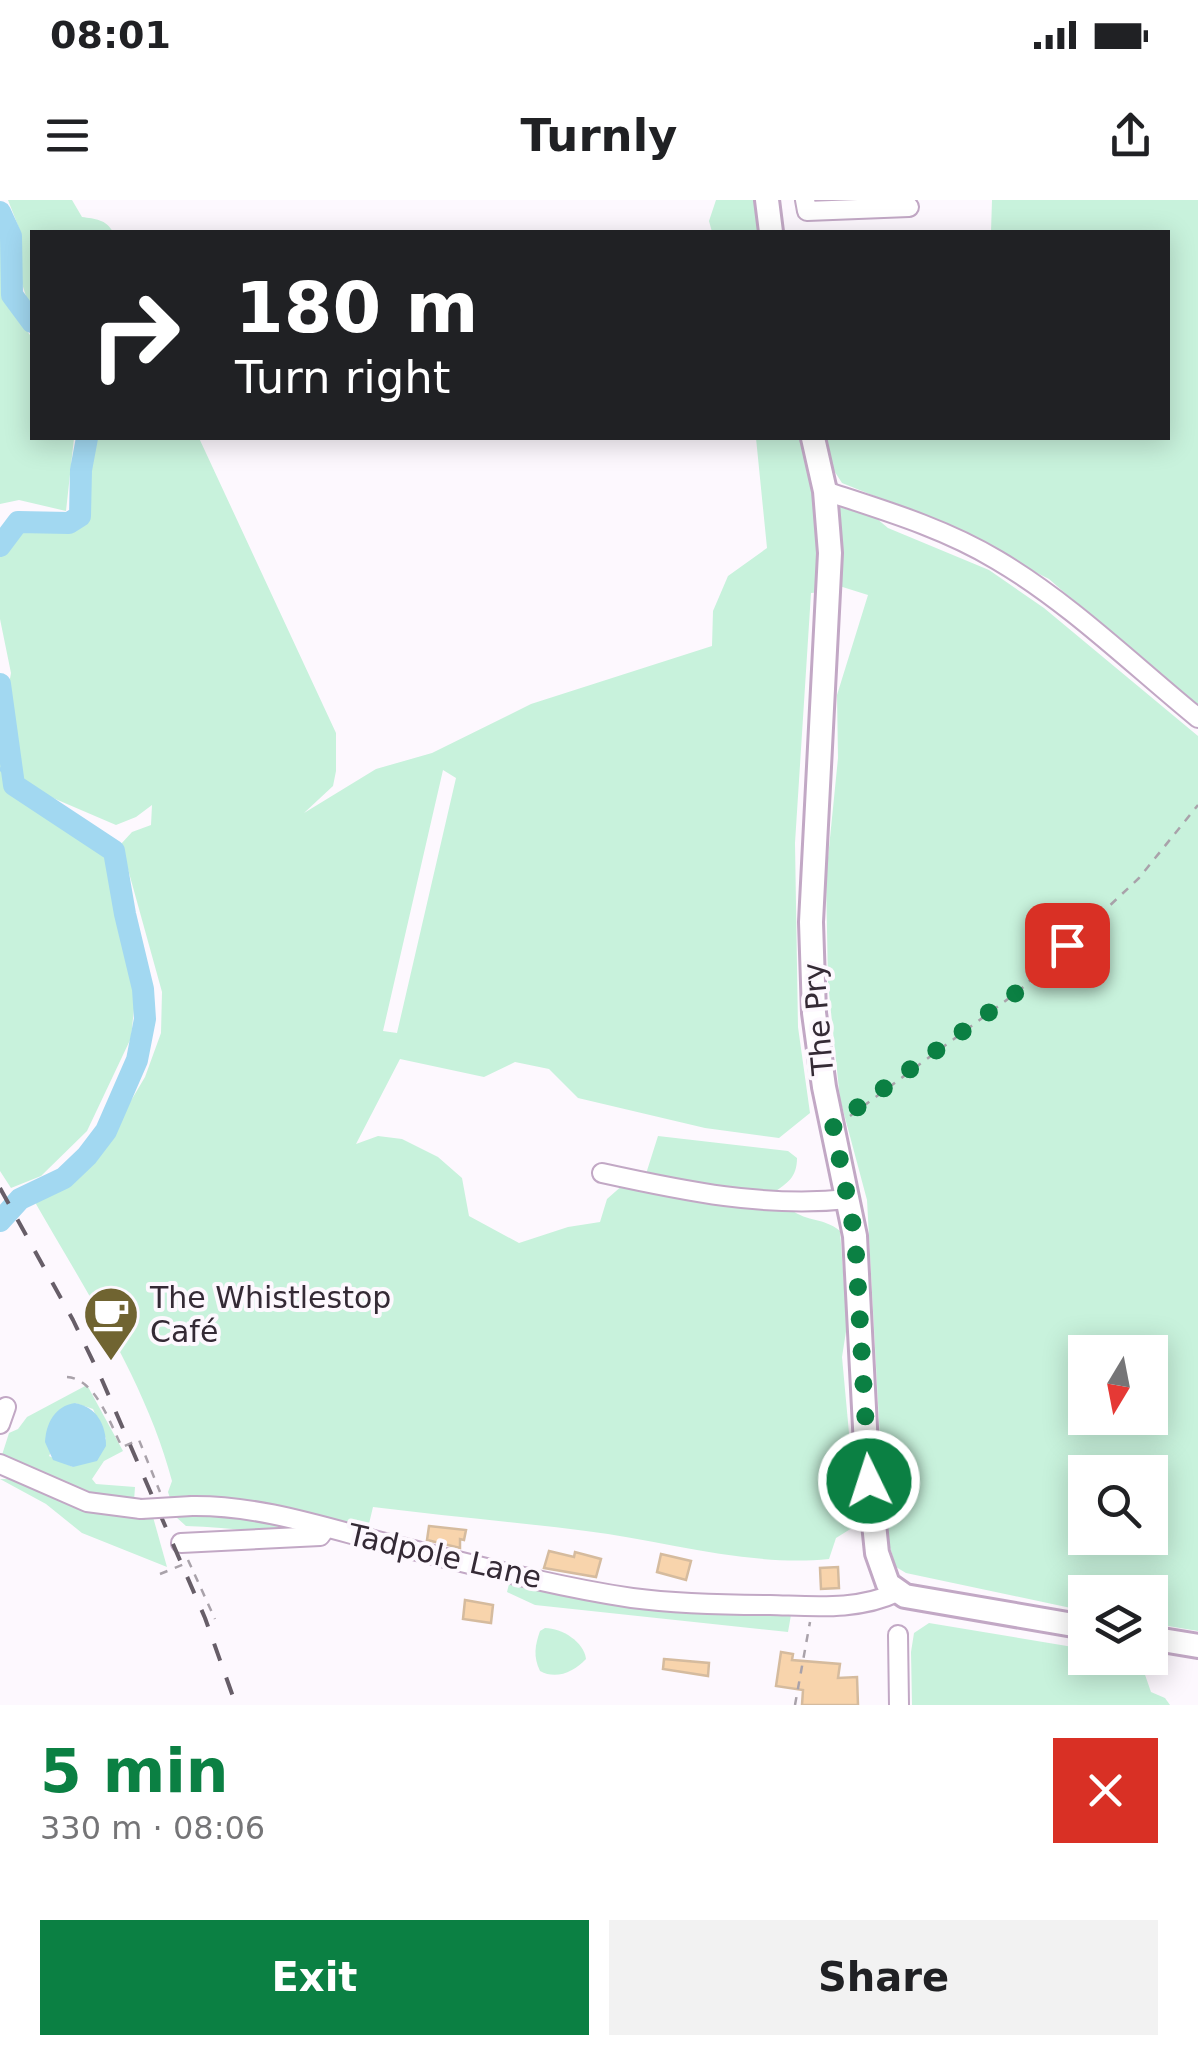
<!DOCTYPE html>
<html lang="en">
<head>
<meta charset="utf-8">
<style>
	:root { --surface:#fff; --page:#f2f2f2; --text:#202124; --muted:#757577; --accent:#0b8043 }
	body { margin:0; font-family:"DejaVu Sans",sans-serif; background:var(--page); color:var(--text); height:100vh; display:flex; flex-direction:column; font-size:38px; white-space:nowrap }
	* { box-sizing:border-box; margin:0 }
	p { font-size:32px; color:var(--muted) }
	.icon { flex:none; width:55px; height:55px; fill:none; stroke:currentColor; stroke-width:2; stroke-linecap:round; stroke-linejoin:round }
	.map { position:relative; height:1505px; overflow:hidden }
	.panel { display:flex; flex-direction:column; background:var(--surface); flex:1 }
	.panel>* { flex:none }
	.banner { position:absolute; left:30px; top:30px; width:1140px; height:210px; border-radius:0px; box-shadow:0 5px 25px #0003; background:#202124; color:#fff; overflow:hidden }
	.needle { width:65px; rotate:190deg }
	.buttons { position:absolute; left:1068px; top:1135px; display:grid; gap:20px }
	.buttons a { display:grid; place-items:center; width:100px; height:100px; border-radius:0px; background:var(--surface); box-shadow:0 5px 25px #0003; font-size:50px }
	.pin { position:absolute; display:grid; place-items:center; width:85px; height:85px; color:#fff; margin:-42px; border-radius:20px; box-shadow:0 5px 15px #0006 }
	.me { position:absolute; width:110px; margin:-55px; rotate:356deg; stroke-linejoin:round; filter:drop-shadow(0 0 8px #0008) }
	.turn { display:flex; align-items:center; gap:35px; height:210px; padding:0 40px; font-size:45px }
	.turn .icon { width:130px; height:130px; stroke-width:2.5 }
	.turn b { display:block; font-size:70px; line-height:85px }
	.round { display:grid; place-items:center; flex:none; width:105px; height:105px; border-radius:0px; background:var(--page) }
	.overview { display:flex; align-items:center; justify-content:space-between; height:170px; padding:0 40px }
	h1 { font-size:60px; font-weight:700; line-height:75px; color:var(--accent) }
	.primary-button { display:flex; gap:20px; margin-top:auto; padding:20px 40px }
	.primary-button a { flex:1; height:115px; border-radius:0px; background:var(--accent); color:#fff; font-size:40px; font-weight:700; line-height:115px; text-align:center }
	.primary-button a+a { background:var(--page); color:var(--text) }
	.status { display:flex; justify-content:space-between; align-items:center; height:70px; padding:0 50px; background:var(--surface); direction:ltr }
	.status svg { height:28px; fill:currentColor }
	header { display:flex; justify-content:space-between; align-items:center; height:130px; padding:0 40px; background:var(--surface); font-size:45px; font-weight:700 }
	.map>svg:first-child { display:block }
	.green { fill:#c8f2dc; fill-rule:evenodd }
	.water { fill:#a2d8f1 }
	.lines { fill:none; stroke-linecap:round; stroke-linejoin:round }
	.stream { stroke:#a2d8f1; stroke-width:4 }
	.river { stroke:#a2d8f1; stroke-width:22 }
	.building { fill:#f8d4ac; stroke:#d5bb9e; stroke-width:2.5 }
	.minor-casing { stroke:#c2a8c5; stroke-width:22 }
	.major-casing { stroke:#c2a8c5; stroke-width:28 }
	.path { stroke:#a9a2aa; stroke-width:2.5; stroke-dasharray:8 8; stroke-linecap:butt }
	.minor { stroke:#fff; stroke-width:18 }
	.major { stroke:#fff; stroke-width:22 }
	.rail { stroke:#675e68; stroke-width:4; stroke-dasharray:18 18; stroke-linecap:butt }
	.minor-bridge-casing { stroke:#c2a8c5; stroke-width:22; stroke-linecap:butt }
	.minor-bridge { stroke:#fff; stroke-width:18 }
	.route { stroke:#0b8043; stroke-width:18; stroke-dasharray:0 32.4 }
	.labels { text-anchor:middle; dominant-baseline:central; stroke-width:8; stroke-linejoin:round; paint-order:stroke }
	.street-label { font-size:30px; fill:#342a35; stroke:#fdf8fe }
	.poi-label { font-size:30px; fill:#342a35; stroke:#fdf8fe; text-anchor:start }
</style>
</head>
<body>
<div class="status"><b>08:01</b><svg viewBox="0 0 49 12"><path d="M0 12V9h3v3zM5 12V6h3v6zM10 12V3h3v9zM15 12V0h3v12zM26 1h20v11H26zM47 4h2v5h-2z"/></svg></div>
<header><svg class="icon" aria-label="menu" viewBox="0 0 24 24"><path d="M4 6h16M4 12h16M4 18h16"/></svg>Turnly<svg class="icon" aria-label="share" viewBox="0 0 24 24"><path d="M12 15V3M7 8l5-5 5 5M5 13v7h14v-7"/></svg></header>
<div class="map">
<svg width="1198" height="1505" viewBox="0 0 1198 1505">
	<rect width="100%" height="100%" fill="#fdf8fe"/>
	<g class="green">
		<path d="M8 0H72L82 17C95 19 106 19 113 32H32V115L18 71 22 36Z"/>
		<path d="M716 0H757L762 32H712L709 21Z"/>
		<path d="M992 0H1198V510L1049 379 917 313 842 283 831 266 822 238H1168V32H991Z"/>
		<path d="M0 22C12 75 0 94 32 138V238H74L66 311 19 300 0 304Z"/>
		<path d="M93 238H199L336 533V571L333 586 304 613 376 569 432 553 531 504 712 446 713 411 728 376 767 348 756 238H804L816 286 822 392 811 393 795 643 798 827 810 913 779 938 705 928 578 898 549 869 515 862 484 877 400 859 356 944 378 936 402 939 438 957 462 978 469 1016 519 1043 568 1027 600 1022 607 999 624 984 790 1009C809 1023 823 1017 840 1031L847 1125 842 1157 857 1320 852 1328 836 1338 829 1359C749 1367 666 1341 586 1331 516 1322 444 1316 373 1307L367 1332 189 1298H170L168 1292 172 1281C147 1185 86 1091 36 1004L38 994 79 977 97 958 145 877 161 833 162 792 121 644 132 632 151 625 152 605 136 617 116 625 32 589 19 574 8 490 11 473 0 419V351L19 326 65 330 81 327 85 317ZM443 570 456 578 397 833 383 831Z"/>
		<path d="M836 306 876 318 888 328 989 370 1044 408 1198 536V1431L1150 1423V1392H1085V1411L906 1373 896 1367 885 1331 867 1000 840 899 828 783 826 678 838 558 837 495 868 395 833 384ZM1085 1152H1150V1218H1085ZM1085 1272H1150V1338H1085Z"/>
		<path d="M0 551 8 585 109 656 136 789 131 838 87 931 41 976 11 988 0 971Z"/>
		<path d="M658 936 788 951 797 958C797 978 787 983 772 994L645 977Z"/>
		<path d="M87 1185 123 1251 104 1261 92 1279 96 1284 135 1287 134 1301 66 1289 2 1255 9 1233 18 1229 27 1217ZM75 1203 93 1209 106 1239 73 1267 49 1256Z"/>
		<path d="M0 1279H11C63 1301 95 1317 153 1317L167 1367 82 1333 46 1304Z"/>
		<path d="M177 1312 228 1314 292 1327 297 1332C259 1333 223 1327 186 1326L176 1317Z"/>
		<path d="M509 1384 689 1411 791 1415 788 1432 535 1405 507 1392Z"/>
		<path d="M929 1423 1085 1449V1458H1128L1143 1469 1151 1492 1165 1498 1170 1505H912L911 1452 914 1433Z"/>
		<path d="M545 1428C562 1428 584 1442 586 1459 574 1472 556 1480 540 1471 533 1457 535 1445 540 1431Z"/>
	</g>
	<path class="water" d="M75 1203C97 1207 106 1225 106 1246L97 1261 73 1267 53 1260 45 1242C46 1223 55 1206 75 1203Z"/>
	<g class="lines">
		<path class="stream" d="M0 569 11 576"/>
		<g class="river">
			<path d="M0 12 11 36 12 95 32 122"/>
			<path d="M0 346 18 322 69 323 80 316 81 270 87 238"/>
			<path d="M0 484 14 585 114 651 125 714 143 789 145 819 137 860 106 931 87 956 64 978 20 999 0 1021"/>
		</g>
	</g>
	<g class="building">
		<path d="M429 1326 466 1330 464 1340 460 1339V1348L427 1340Z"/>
		<path d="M549 1351 574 1357 575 1352 601 1359 596 1377 544 1368Z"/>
		<path d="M661 1354 691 1361 686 1380 657 1372Z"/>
		<path d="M838 1367 839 1388 821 1389 820 1368Z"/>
		<path d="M465 1400 493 1405 491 1423 463 1419Z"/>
		<path d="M781 1452 793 1454 792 1460 840 1464 838 1478 857 1477 858 1505H802L803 1490 776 1486Z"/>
		<path d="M664 1459 709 1463 708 1476 663 1469Z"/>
	</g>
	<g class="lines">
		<g class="minor-casing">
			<g id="minor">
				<path d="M805 0 807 11 909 7"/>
				<path d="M825 291C883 310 944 328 997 360 1070 403 1133 465 1198 518"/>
				<path d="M602 973C684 991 765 1008 849 999"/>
				<path d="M0 1224 6 1207"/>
				<path d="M0 1264 87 1302 141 1309"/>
				<path d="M192 1306C266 1305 337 1332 409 1349 482 1367 558 1387 632 1398 678 1404 724 1405 770 1405 813 1406 858 1411 897 1392"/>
				<path d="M181 1343 320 1336 326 1328"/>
				<path d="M898 1435 899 1505"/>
			</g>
		</g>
		<g class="major-casing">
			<g id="major">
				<path d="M767 0 771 32"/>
				<path d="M813 238 825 291 830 353 811 722 814 813 824 887 855 1036 866 1246 877 1353 888 1384 905 1396 1085 1427"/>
				<path d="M1150 1438 1198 1446"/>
			</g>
		</g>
		<g class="path">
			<path d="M850 916 1020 790 1139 678 1198 605"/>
			<path d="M67 1177C96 1179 110 1224 122 1247L139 1240 160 1292"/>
			<path d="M188 1360 215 1419"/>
			<path d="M160 1374 187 1363"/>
			<path d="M795 1505 810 1422"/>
		</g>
		<use href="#minor" class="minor"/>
		<use href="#major" class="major"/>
		<path class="rail" d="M0 988 73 1120 102 1180 205 1418 236 1505"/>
		<g class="minor-bridge-casing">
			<path id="minor-bridge" d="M141 1309 192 1306"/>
		</g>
		<use href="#minor-bridge" class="minor-bridge"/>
	</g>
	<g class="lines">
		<path class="route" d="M869 1281 855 1036 833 925 1020 790 1067 745"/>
	</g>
	<defs>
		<g id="cafe-pin" transform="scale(2.875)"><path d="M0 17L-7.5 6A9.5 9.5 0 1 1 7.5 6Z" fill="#706431" stroke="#fdf8fe"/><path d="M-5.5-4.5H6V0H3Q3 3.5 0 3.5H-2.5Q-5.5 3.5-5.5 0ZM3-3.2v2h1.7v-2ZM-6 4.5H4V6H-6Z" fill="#fff"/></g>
	</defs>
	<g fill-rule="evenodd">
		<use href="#cafe-pin" x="111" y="1114"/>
	</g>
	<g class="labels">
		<g class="street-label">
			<text transform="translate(818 819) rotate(-95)">The Pry</text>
			<text transform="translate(445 1356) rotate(13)">Tadpole Lane</text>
		</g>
		<g class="poi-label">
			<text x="150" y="1097">The Whistlestop<tspan x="150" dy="34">Café</tspan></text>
		</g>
	</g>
</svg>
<div class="buttons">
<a><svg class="needle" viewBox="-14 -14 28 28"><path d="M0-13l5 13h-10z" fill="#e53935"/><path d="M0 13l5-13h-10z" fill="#757577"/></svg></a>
<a><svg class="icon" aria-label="search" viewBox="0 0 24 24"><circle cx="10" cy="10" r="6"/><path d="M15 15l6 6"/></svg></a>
<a><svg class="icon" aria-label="layers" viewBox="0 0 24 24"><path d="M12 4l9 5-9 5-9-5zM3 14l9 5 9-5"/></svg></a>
</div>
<div class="pin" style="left:1067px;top:745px;background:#d93025"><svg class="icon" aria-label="arrive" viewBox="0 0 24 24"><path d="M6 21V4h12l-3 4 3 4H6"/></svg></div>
<svg class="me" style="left:869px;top:1281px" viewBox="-20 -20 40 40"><circle r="17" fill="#0b8043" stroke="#fff" stroke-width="3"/><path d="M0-11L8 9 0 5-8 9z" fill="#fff"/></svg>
<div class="banner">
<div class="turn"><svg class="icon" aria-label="right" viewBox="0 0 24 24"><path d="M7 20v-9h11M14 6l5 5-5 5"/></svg><div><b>180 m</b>Turn right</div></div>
</div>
</div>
<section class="panel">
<div class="overview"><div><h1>5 min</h1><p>330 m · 08:06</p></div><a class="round" style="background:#d93025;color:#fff"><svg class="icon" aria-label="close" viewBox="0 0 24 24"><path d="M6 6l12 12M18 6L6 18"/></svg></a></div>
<div class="primary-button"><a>Exit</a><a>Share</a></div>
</section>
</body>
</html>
